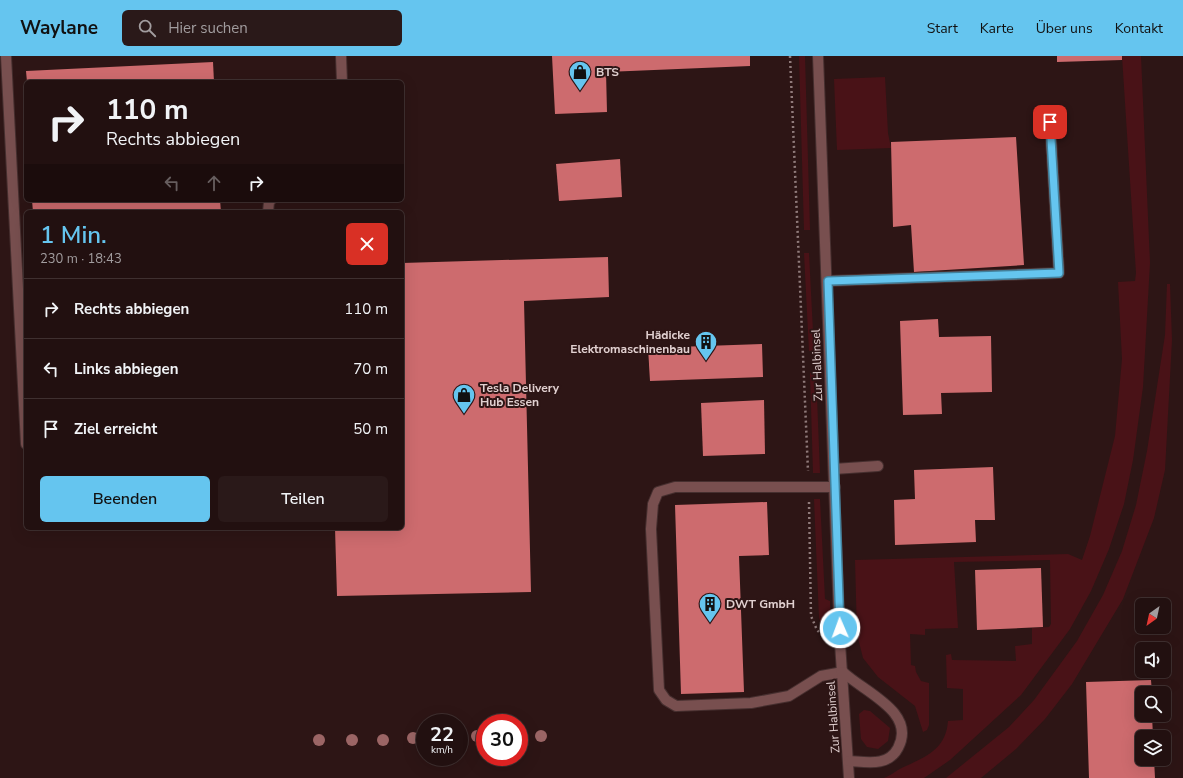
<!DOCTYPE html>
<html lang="de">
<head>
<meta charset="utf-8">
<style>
	:root { --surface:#221010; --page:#2a1919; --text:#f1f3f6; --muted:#a29d9f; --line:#3f3030; --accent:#65c5ef }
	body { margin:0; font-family:"Nunito Sans",sans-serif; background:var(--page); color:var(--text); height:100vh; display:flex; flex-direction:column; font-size:15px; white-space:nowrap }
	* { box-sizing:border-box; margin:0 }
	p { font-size:13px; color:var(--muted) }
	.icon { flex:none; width:22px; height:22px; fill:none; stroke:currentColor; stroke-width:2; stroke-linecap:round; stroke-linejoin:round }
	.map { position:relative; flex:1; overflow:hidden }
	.drawer { position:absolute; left:24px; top:154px; width:380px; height:320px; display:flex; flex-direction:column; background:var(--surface); border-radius:6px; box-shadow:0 4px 16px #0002,0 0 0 1px var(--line) }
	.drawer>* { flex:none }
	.banner { position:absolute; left:24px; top:24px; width:380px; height:122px; border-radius:6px; box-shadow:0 4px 16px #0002,0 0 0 1px var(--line); background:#221010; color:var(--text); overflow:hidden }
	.needle { width:26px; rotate:213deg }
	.buttons { position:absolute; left:1135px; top:542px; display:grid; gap:8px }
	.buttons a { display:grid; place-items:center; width:36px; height:36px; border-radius:6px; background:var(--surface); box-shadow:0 4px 16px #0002,0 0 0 1px var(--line); font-size:20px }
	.speed { position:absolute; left:416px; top:658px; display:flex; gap:8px; font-size:20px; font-weight:700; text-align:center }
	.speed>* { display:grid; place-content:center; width:52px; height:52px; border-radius:50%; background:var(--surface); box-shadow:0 4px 16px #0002,0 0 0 1px var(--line); line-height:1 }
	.speed small { font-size:10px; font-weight:400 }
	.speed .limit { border:6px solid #d22; background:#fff; color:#111 }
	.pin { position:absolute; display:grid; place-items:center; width:34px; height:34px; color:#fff; margin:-17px; border-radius:8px; box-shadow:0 2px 6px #0006 }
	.me { position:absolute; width:44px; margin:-22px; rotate:358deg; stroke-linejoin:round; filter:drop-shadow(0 0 3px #0008) }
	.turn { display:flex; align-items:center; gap:14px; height:84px; padding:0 16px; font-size:18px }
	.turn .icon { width:52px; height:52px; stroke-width:2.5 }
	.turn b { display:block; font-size:28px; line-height:34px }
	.lanes { display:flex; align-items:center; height:38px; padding:0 16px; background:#0003; justify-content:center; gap:20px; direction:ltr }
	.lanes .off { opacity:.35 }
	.round { display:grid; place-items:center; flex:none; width:42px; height:42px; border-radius:6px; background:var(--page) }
	.headline { display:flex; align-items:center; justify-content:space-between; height:68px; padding:0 16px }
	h1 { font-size:24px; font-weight:600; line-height:30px; color:var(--accent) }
	.cta { display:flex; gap:8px; margin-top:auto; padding:8px 16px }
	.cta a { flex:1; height:46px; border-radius:6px; background:var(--accent); color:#111; font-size:16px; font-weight:600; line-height:46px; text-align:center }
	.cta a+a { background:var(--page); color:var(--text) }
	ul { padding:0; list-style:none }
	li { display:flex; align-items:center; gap:12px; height:60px; padding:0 16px; border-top:1px solid var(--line) }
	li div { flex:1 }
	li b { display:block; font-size:15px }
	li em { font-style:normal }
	header { display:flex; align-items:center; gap:24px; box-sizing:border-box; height:56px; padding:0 20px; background:var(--accent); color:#111 }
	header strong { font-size:19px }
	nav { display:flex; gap:22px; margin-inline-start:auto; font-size:14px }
	.search { width:280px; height:36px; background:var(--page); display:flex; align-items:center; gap:10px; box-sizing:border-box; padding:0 14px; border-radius:6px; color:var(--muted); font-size:15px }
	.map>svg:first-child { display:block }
	.green { fill:#491217 }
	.building { fill:#cd6b6e }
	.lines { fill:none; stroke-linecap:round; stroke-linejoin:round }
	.lane-casing { stroke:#462f2f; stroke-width:12 }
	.street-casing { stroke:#462f2f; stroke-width:12 }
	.path { stroke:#907b7b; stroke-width:2.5; stroke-dasharray:2 3; stroke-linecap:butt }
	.lane { stroke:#784f4f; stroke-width:10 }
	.street { stroke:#784f4f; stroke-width:10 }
	.tree { fill:#9b6565 }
	.route-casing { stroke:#42809b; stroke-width:10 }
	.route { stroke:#65c5ef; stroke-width:7 }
	.labels { text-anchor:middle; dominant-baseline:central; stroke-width:4; stroke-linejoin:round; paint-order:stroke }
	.poi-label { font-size:12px; font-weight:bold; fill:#e1d0d0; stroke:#2d1515; text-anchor:start }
	.street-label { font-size:12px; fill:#e1d0d0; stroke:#2d1515 }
</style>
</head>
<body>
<header>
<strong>Waylane</strong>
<div class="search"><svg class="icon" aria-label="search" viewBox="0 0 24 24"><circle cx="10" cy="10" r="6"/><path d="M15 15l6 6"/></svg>Hier suchen</div>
<nav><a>Start</a><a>Karte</a><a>Über uns</a><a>Kontakt</a></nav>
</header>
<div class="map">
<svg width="1183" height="722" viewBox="0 0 1183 722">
	<rect width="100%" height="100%" fill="#2d1515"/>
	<g class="green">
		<path d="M799 0H805L810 174H804Z"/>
		<path d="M1122 0H1141L1150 207 1143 331 1133 404 1124 448 1109 493 1091 535 1070 573 1021 639 950 704 924 722H884C892 719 898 713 906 710 928 700 946 692 948 665L963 664V633L947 632 946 599 951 598 952 604 1016 605 1015 590 1032 588V572L1049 571 1051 568 1050 504 954 506 958 572 925 573V579L910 578 911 609 915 610 916 616 921 625 929 627V669L927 674 923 676 915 650 878 621 863 602 857 578 855 504 1068 498 1082 504 1090 480 1115 380 1122 303 1118 226 1135 225 1136 217Z"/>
		<path d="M885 21 888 77 891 92 837 94 834 23Z"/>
		<path d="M804 197H809L814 295H809Z"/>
		<path d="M1167 228H1170L1172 284 1165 414 1154 462 1123 543 1072 628 1045 663 1016 693 981 722H946L1009 671 1034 644 1077 585 1103 539 1122 495 1136 449 1147 395 1165 279Z"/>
		<path d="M816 316 820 417H813L810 317Z"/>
		<path d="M814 443H820L825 543 830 545 831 576H826L822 571 819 562Z"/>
		<path d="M864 654 870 655 890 672 888 685 878 693 867 691 861 683 859 658Z"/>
	</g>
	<g class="building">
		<path d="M552 0H750V10L606 16 607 56 555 58Z"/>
		<path d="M1057 0H1122V4L1057 6Z"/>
		<path d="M213 6 214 26H27L26 15Z"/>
		<path d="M1016 81 1024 209 914 216 911 169 893 171 891 86Z"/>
		<path d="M620 103 622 141 559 145 556 108Z"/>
		<path d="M32 144H220L221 156H33Z"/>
		<path d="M608 201 609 241 524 245 531 536 337 540 335 472H402V207Z"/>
		<path d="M938 263 939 281 991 280 992 336 941 337 942 358 903 359 900 265Z"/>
		<path d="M762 288 763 321 650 325 648 292Z"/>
		<path d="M764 344 765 398 703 400 701 347Z"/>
		<path d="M993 411 995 464H975L976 486 895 489 894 444 915 443 914 414Z"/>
		<path d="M767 446 769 499 739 500 744 636 681 638 675 449Z"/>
		<path d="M1041 512 1043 571 977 574 975 514Z"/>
		<path d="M1151 624 1152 637H1142V659H1152L1153 681H1142V703H1154L1155 722H1089L1086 626Z"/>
	</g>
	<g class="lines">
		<g class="lane-casing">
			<g id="lane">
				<path d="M6 0 26 388"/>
				<path d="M341 0 342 26"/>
				<path d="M268 156 269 146 271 144"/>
				<path d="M827 225 1059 217 1050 66"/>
				<path d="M834 413 878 410"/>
				<path d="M835 431H675L658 436 653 448 651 473 659 634 666 644 676 650 751 647 789 640 821 620 843 616"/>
			</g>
		</g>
		<g class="street-casing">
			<g id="street">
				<path d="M818 0 840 587 849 722"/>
				<path d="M843 616C864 636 917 656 898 692 888 711 867 706 849 705"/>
			</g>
		</g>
		<g class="path">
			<path d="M790 0 808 415"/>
			<path d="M809 446 811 560 817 574 824 581"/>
		</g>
		<use href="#lane" class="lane"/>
		<use href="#street" class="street"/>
	</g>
	<g class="tree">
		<circle cx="477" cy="680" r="6"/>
		<circle cx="541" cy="680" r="6"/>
		<circle cx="413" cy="682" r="6"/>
		<circle cx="319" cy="684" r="6"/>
		<circle cx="352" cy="684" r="6"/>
		<circle cx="383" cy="684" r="6"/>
	</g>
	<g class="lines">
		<g class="route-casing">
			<path id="route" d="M840 572 828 225 1059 217 1050 66"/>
		</g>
		<use href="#route" class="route"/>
	</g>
	<defs>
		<g id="shop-pin" transform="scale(1.15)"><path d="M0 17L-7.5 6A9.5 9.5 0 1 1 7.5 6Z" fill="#65c5ef" stroke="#2d1515"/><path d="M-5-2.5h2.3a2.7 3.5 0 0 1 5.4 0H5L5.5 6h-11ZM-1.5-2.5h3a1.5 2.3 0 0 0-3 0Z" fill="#111"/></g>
		<g id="building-pin" transform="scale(1.15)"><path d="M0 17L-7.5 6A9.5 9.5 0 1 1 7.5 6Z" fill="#65c5ef" stroke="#2d1515"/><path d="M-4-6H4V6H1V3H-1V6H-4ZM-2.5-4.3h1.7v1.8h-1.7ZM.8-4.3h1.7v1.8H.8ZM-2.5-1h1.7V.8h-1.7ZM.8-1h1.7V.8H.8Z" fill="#111"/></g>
	</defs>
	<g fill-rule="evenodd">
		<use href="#shop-pin" x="580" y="16"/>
		<use href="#building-pin" x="706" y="286"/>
		<use href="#shop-pin" x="464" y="339"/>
		<use href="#building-pin" x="710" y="548"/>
	</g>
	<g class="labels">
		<g class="poi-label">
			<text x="596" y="16">BTS</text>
			<text x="690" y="279" text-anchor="end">Hädicke<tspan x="690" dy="14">Elektromaschinenbau</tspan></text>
			<text x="480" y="332">Tesla Delivery<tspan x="480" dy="14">Hub Essen</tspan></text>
			<text x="726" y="548">DWT GmbH</text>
		</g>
		<g class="street-label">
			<text transform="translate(817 309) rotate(-92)">Zur Halbinsel</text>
			<text transform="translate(833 661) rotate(-94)">Zur Halbinsel</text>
		</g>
	</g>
</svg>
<div class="buttons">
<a><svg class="needle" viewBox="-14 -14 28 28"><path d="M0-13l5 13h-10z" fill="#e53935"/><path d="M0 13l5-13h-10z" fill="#a29d9f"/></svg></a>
<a><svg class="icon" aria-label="sound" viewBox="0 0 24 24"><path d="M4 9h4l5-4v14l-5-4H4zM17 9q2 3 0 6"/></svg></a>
<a><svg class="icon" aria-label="search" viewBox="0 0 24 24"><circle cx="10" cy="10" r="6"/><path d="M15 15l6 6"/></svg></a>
<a><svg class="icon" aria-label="layers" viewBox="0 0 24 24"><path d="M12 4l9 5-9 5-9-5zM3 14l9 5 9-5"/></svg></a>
</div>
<div class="speed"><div>22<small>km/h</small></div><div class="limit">30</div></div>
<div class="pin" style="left:1050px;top:66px;background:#d93025"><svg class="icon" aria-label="arrive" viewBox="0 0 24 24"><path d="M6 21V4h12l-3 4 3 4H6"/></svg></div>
<svg class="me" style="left:840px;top:572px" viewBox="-20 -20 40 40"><circle r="17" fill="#65c5ef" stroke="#fff" stroke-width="3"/><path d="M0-11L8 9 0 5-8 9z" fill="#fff"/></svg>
<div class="banner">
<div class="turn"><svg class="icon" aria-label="right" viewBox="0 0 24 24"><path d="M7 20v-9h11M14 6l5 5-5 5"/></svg><div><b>110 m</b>Rechts abbiegen</div></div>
<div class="lanes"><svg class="icon off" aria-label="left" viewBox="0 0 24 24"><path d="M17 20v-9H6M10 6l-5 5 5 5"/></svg><svg class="icon off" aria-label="ahead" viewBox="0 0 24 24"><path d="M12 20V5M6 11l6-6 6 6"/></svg><svg class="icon" aria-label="right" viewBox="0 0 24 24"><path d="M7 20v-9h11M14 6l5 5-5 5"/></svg></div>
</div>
<section class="drawer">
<div class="headline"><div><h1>1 Min.</h1><p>230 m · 18:43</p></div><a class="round" style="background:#d93025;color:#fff"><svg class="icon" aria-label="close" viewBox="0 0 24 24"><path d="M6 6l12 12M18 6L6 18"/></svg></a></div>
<ul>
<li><svg class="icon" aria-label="right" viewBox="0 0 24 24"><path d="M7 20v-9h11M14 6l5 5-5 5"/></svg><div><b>Rechts abbiegen</b></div><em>110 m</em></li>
<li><svg class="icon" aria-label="left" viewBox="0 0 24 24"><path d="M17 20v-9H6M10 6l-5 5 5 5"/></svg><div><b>Links abbiegen</b></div><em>70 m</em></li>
<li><svg class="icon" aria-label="arrive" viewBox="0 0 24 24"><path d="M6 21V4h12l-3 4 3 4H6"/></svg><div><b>Ziel erreicht</b></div><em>50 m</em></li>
</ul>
<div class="cta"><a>Beenden</a><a>Teilen</a></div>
</section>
</div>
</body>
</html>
